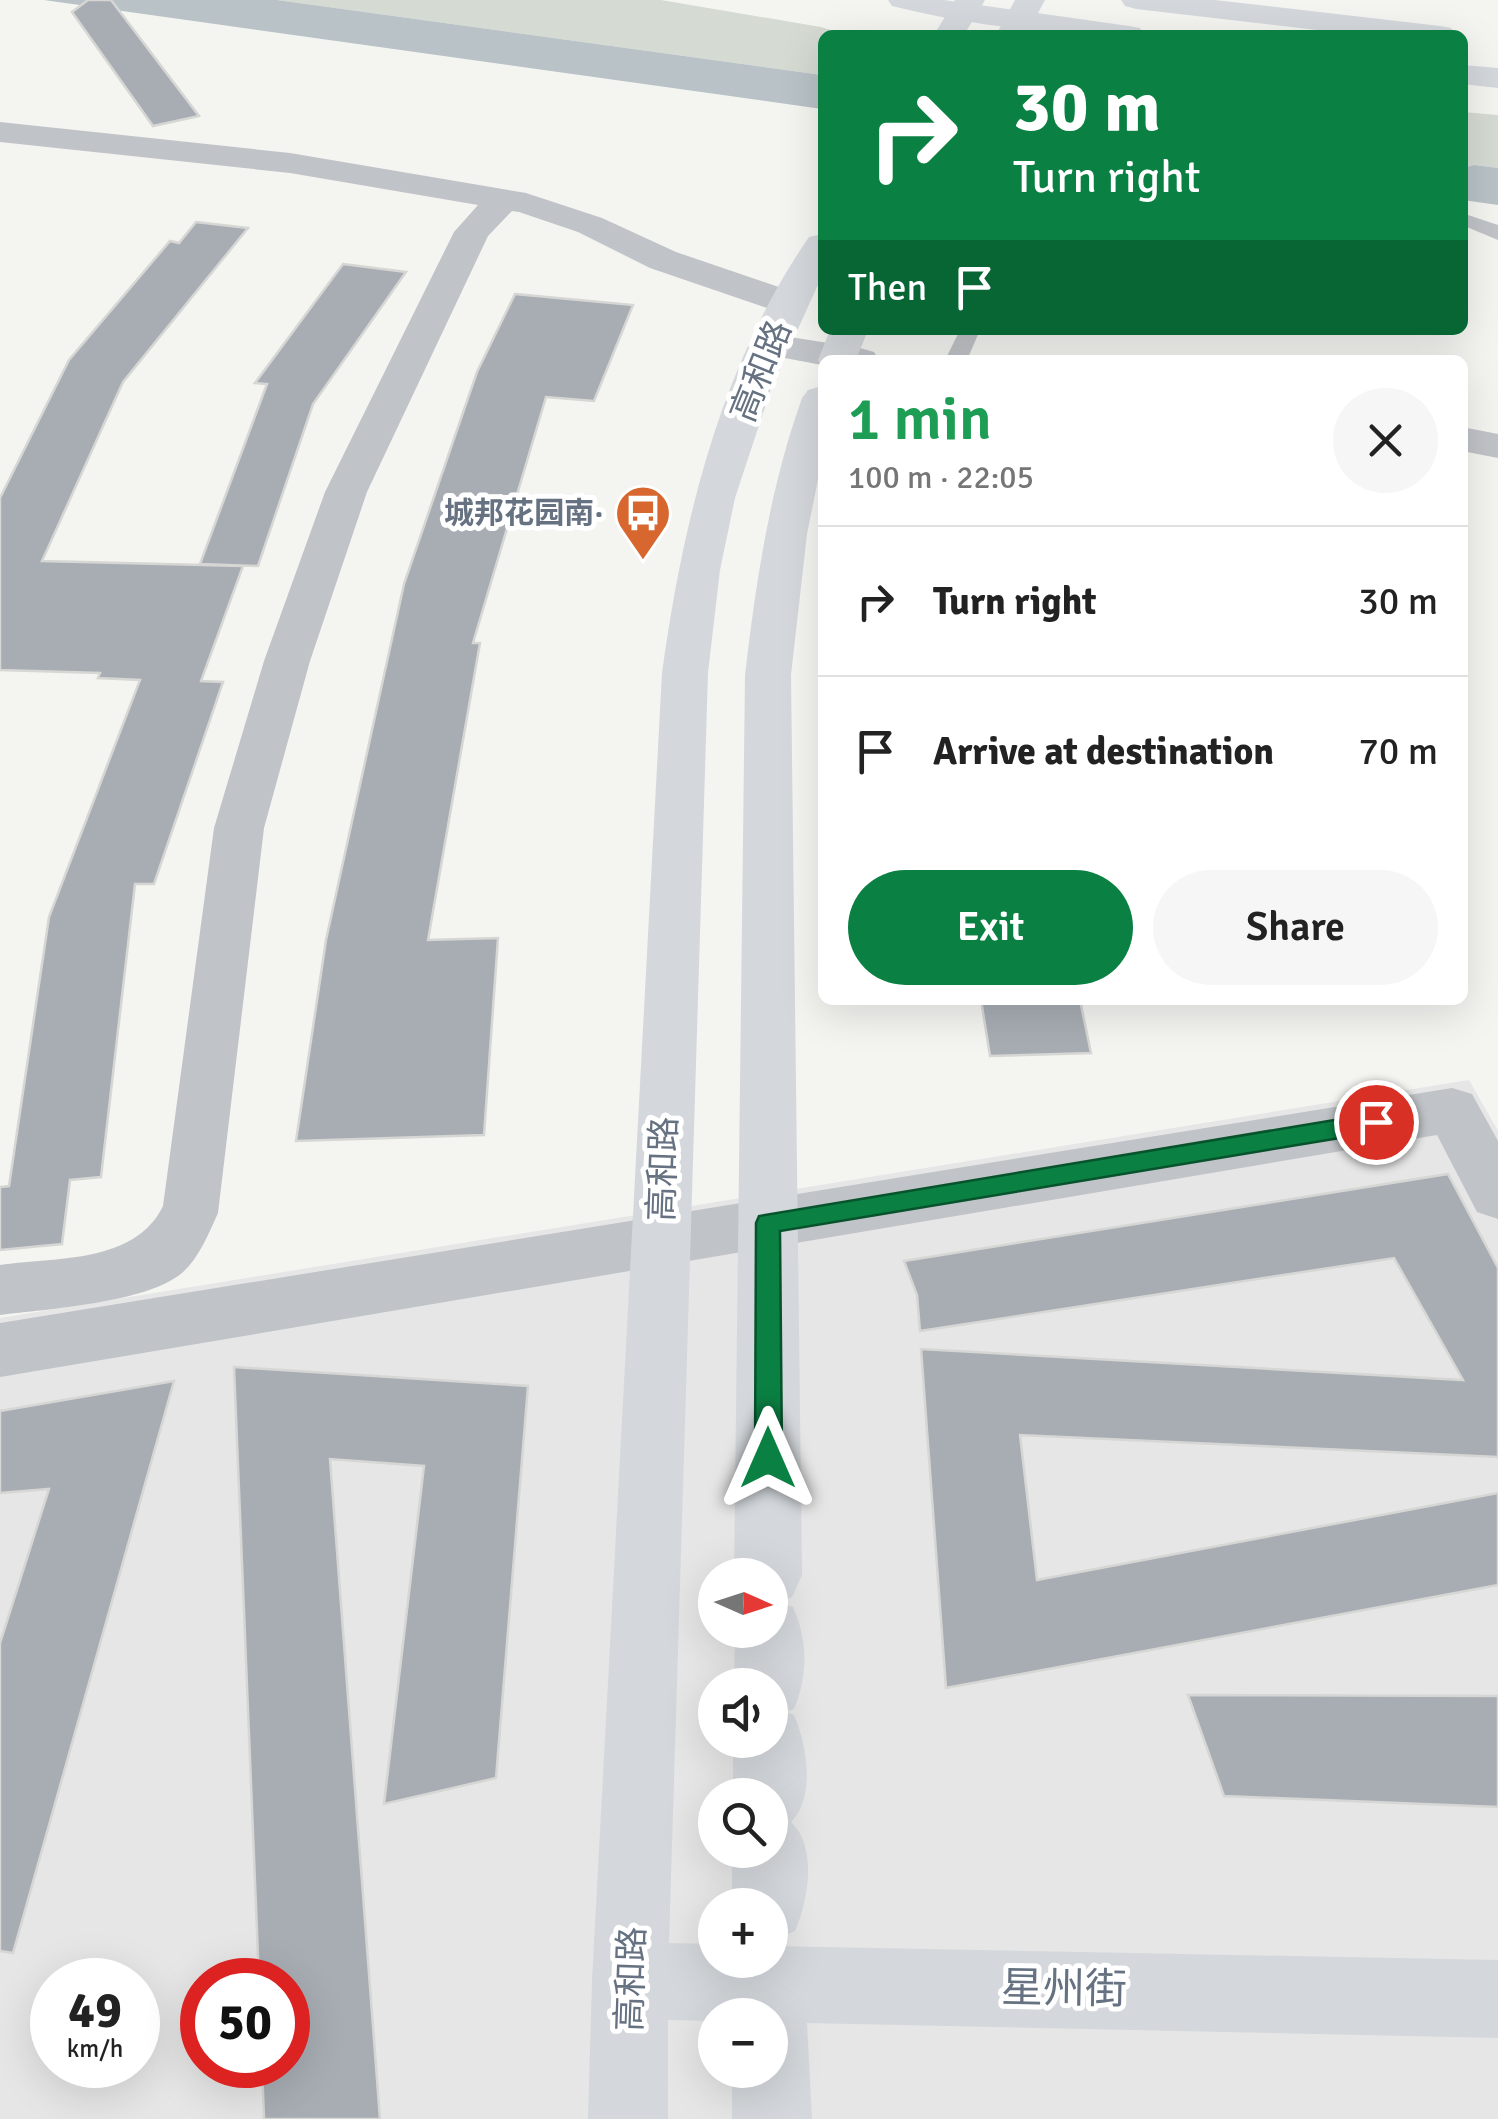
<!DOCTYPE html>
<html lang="en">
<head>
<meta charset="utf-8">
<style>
	:root { --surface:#fff; --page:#f6f6f6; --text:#222; --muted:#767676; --line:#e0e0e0; --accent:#0b8043 }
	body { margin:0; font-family:Signika,"Noto Sans SC",sans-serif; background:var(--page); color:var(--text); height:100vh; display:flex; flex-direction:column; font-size:38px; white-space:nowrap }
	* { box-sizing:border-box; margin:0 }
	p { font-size:32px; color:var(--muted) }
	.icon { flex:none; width:55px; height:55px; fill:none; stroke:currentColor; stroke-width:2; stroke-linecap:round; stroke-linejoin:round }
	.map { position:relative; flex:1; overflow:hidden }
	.drawer { position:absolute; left:818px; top:355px; width:650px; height:650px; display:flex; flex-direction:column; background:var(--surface); border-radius:15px; box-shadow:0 10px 40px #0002 }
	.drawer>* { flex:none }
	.guide { position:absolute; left:818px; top:30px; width:650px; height:305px; border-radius:15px; box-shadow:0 10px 40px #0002; background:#0b8043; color:#fff; overflow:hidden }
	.needle { width:65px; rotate:93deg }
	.buttons { position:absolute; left:698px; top:1558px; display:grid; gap:20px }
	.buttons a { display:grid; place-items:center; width:90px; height:90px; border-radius:50%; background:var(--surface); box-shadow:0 10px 40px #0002; font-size:50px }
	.speed { position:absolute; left:30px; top:1958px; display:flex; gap:20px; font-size:50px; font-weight:700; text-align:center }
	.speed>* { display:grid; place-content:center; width:130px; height:130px; border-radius:50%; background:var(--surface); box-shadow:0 10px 40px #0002; line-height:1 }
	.speed small { font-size:25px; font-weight:400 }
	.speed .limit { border:15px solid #d22; background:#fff; color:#111 }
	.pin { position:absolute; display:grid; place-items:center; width:85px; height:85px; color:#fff; margin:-42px; border:5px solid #fff; border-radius:50%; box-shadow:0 2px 10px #0007 }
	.me { position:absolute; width:110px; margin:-55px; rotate:0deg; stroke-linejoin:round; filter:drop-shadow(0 0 8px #0008) }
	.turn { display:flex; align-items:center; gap:35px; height:210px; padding:0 30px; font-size:45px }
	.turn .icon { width:130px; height:130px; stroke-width:2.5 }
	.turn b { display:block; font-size:70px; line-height:85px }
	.then { display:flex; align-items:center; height:95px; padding:0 30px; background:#0003; gap:20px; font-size:38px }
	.round { display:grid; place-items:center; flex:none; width:105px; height:105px; border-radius:52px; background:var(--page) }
	.summary { display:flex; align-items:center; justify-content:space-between; height:170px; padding:0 30px }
	h1 { font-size:60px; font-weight:600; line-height:75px; color:#1e9e55 }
	.primary-button { display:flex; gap:20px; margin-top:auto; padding:20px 30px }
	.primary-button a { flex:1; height:115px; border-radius:60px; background:var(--accent); color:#fff; font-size:40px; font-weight:600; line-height:115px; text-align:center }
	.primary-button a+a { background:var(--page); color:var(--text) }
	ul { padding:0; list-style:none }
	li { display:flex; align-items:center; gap:30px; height:150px; padding:0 30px; border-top:2px solid var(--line) }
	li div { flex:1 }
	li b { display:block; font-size:38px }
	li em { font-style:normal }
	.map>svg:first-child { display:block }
	.built { fill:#e5e6e5; fill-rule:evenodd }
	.green { fill:#d5dbd3 }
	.water { fill:#b8c2c7 }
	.building { fill:#a7adb3; stroke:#d6d6d4; stroke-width:2.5 }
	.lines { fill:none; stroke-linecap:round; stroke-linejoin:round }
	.service { fill:#c0c3c7; fill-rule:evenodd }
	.minor { fill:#c0c3c7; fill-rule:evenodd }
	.secondary { fill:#d4d8dc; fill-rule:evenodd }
	.primary { fill:#d4d8dc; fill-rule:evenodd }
	.route { fill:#0b8043; stroke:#07532c; stroke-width:2.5 }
	.labels { text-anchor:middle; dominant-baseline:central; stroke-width:10; stroke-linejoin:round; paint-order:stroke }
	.far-poi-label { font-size:30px; font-weight:bold; fill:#667281; stroke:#fff; text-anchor:end }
	.street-label { font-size:35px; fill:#667281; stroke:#fff }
	.near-street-label { font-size:42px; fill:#667281; stroke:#fff }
</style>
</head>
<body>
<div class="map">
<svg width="1498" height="2119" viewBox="0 0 1498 2119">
	<rect width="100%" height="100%" fill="#f4f5f1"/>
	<path class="built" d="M1469 1080 1498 1131V2119H0V1318ZM715 1575H770V1630H715ZM715 1685H770V1740H715ZM715 1795H770V1850H715ZM715 1905H770V1960H715ZM52 1980H138V2065H52ZM202 1980H288V2065H202ZM715 2015H770V2070H715Z"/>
	<g class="green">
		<path d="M277 0H661L821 27 847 35H822V75Z"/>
		<path d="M1462 112 1498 115V168L1474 165 1463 168Z"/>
	</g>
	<g class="water">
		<path d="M44 0H277L822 75V109Z"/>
		<path d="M1474 165 1498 168V205L1463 200V168Z"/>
	</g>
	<g class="building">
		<path d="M88 0H111L199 116 153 126 72 12Z"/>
		<path d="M196 222 248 228 123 382 42 561 243 566 201 681 223 682 154 884H135L101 1177 70 1180 62 1244 0 1250V1187L9 1186 49 917 140 680 98 678 100 673 0 670V498L69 360 170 241 179 243Z"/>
		<path d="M343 264 406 272 313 404 258 566 200 564 267 384 255 383Z"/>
		<path d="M515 294 633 305 594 401 546 397 473 643H480L428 940 498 938 484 1135 296 1141 326 940 404 584 477 372Z"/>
		<path d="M981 1000H1080L1091 1053 990 1056Z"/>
		<path d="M1448 1174 1498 1268V1457L1020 1435 1037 1580 1498 1493V1585L946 1688 921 1349 1463 1380 1394 1258 920 1331 917 1295 904 1261Z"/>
		<path d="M234 1367 528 1386 496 1778 384 1804 424 1466 330 1459 380 2119H264L262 2065H288V1980H259Z"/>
		<path d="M174 1381 13 1953 0 1951V1643L49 1489 0 1493V1411Z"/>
		<path d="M1188 1695 1498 1696V1807L1224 1796Z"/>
	</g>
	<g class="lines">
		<g class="service">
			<path d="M1462 213 1498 225V240L1462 225Z"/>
			<path d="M960 330H980L967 360H945Z"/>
		</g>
		<g class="minor">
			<path d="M0 122 290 153 526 193 602 218 676 252 802 295 808 303 802 311 789 314 776 311 650 268 578 232 519 212 512 211 488 236 367 492 310 661 264 828 218 1213C209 1233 199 1258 182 1273 146 1303 47 1309 0 1315V1265C55 1257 135 1264 163 1206L214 828 264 661 325 492 454 232 478 205 290 173 0 142Z"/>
			<path d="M771 334 860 348 874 352 879 360H822V365L758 353 752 345 758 337Z"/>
			<path d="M1462 427 1498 434V458L1462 451Z"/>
			<path d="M1452 1088 1472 1094 1498 1141V1219L1477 1212 1437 1135 0 1377V1323Z"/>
		</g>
		<g class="secondary">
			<path d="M955 0H985L964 35H934Z"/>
			<path d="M1015 0H1045L1026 35H996Z"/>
			<path d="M822 234V276L772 386 735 498 720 570 708 673 669 1943 715 1944V1960H770V1946L1498 1960V2038L807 2023 812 2119H732V2070H770V2015H715V2021L668 2020V2119H588L592 1981 662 673C683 521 720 366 809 237Z"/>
			<path d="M830 330H868L856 360H822V367L818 360Z"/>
			<path d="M822 386V460L807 534 791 675 802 1575 792 1597 780 1602 793 1607C808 1640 808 1676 794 1709L786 1712 794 1715C807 1745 816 1797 791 1822 818 1847 808 1902 795 1931L770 1942V1905H732V1850H770V1795H733V1740H770V1685H734L735 1630H770V1575H734L745 675C756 580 770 488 802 398L808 390Z"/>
		</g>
		<g class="primary">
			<path d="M888 0H944L1129 26 1140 28 1144 35C1058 35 976 27 892 6Z"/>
			<path d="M1121 0H1215L1440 26 1451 28 1455 35H1360L1136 9 1125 6Z"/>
			<path d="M1462 65 1498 68V88L1462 84Z"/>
		</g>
	</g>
	<path class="route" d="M1376 1113 1387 1122 1376 1132 780 1231 782 1458 778 1466 768 1470 759 1466 755 1458 756 1223 759 1216Z"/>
	<defs>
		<g id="bus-pin" transform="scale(2.875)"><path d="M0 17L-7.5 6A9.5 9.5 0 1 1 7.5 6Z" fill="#d7672f" stroke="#fff"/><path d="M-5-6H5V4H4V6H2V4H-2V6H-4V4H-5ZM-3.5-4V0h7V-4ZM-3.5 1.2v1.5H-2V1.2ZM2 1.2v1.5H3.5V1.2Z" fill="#fff"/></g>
	</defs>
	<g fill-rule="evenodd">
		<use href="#bus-pin" x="643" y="513"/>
	</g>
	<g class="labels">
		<g class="far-poi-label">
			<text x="604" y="513">城邦花园南·</text>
		</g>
		<g class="street-label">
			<text transform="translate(761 371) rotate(-68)">高和路</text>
			<text transform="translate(663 1169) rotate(-88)">高和路</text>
			<text transform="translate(631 1979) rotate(-88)">高和路</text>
		</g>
		<g class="near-street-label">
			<text transform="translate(1064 1989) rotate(1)">星州街</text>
		</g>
	</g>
</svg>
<div class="buttons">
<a><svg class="needle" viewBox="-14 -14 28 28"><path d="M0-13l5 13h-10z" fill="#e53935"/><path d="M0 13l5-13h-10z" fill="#767676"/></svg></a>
<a><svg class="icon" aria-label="sound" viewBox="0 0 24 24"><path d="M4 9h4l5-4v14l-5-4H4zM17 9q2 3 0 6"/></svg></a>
<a><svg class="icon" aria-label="search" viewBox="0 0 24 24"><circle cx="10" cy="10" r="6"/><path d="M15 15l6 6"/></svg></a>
<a>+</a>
<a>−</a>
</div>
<div class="speed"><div>49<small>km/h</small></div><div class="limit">50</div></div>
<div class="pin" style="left:1376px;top:1122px;background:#d93025"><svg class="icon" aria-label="arrive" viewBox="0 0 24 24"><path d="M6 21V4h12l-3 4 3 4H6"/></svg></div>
<svg class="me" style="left:768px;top:1458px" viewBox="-20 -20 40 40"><path d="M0-17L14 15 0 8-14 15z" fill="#0b8043" stroke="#fff" stroke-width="4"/></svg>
<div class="guide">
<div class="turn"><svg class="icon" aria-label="right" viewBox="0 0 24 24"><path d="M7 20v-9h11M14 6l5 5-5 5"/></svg><div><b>30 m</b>Turn right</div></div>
<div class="then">Then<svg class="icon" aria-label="arrive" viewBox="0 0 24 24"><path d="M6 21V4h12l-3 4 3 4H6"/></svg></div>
</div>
<section class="drawer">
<div class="summary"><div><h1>1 min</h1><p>100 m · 22:05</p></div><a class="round"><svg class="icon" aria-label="close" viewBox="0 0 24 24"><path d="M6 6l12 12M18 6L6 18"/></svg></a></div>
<ul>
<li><svg class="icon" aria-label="right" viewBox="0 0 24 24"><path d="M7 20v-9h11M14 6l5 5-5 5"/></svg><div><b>Turn right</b></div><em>30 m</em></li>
<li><svg class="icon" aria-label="arrive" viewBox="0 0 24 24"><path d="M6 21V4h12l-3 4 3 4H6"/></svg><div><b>Arrive at destination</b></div><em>70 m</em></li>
</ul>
<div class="primary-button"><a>Exit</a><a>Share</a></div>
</section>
</div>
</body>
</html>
